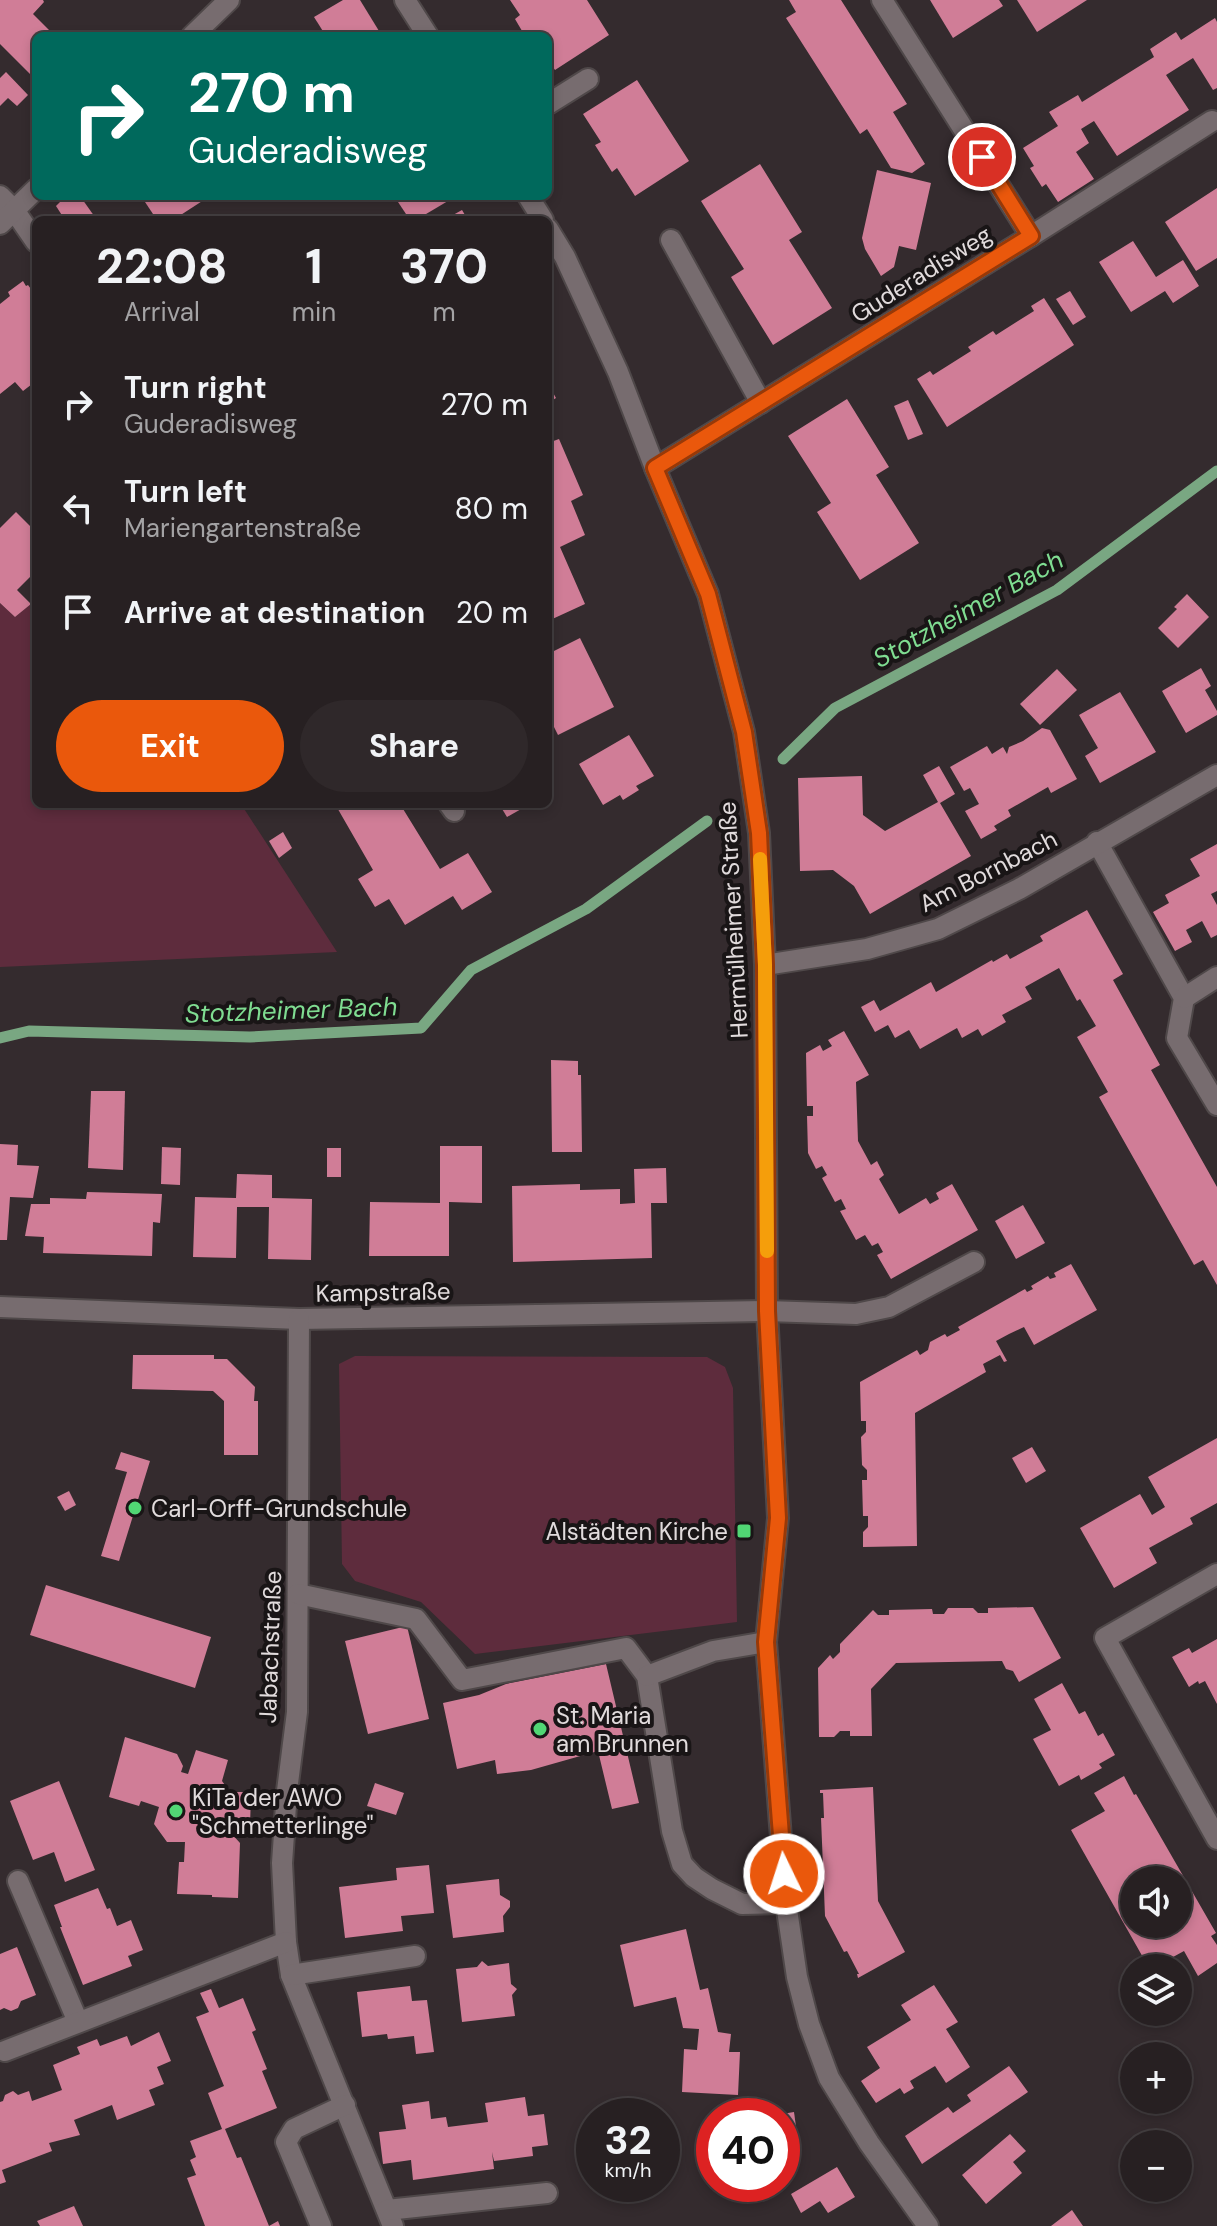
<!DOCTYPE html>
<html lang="en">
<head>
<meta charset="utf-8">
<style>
	:root { --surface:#272022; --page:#2f282a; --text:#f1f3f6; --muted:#a4a3a5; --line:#433e40; --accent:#ea580c }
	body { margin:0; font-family:"DM Sans",sans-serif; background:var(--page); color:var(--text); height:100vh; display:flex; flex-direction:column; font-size:30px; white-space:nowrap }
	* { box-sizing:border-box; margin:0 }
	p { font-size:26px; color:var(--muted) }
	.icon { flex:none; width:44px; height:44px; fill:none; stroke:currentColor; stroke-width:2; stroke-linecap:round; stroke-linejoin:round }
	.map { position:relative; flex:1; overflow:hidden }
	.panel { position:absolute; left:32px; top:216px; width:520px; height:592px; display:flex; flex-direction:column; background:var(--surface); border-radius:12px; box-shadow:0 4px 12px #0003,0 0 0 2px var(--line) }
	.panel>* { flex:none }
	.guide { position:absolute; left:32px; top:32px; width:520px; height:168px; border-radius:12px; box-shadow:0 4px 12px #0003,0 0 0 2px var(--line); background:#00695c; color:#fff; overflow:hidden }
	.tools { position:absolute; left:1120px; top:1866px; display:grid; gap:16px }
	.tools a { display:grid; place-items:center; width:72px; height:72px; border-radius:50%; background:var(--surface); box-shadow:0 4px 12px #0003,0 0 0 2px var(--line); font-size:40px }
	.speed { position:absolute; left:576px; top:2098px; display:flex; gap:16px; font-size:40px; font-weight:700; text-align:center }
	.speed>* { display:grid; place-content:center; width:104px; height:104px; border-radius:50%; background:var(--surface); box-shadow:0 4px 12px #0003,0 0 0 2px var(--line); line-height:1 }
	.speed small { font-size:20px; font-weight:400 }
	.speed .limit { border:12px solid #d22; background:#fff; color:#111 }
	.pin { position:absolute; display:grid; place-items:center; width:68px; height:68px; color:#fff; margin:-34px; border:4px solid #fff; border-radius:50%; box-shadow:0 2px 8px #0007 }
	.me { position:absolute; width:88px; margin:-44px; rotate:356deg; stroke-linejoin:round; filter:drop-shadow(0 0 6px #0008) }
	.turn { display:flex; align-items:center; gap:28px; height:168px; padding:0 24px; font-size:36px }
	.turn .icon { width:104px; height:104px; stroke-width:2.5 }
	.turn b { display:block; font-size:56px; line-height:68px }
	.eta { display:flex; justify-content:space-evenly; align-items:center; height:136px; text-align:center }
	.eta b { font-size:48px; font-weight:700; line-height:56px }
	.primary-button { display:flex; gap:16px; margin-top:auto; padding:16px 24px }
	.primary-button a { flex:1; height:92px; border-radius:48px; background:var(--accent); color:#fff; font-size:32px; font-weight:700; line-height:92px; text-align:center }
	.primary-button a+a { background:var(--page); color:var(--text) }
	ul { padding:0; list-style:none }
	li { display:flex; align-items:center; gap:24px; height:104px; padding:0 24px }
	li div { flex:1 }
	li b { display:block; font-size:30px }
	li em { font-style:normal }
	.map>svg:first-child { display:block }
	.green { fill:#5e2c3d }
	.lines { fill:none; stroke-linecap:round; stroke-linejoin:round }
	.stream { stroke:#79a782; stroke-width:11 }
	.building { fill:#d07d97; fill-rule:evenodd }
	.minor-casing { stroke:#4f4849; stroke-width:24 }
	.minor { stroke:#776c6f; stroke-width:20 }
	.route-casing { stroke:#983908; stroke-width:20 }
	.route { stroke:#ea580c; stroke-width:14 }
	.slow { stroke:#f59e0b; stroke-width:14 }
	.poi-dot { fill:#51d674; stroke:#191516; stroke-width:3 }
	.labels { text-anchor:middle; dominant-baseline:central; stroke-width:8; stroke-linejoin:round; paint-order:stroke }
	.street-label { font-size:24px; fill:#e1dbdc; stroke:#191516 }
	.poi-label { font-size:24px; fill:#e1dbdc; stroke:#191516; text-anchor:start }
	.water-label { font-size:26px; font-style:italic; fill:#7fdc91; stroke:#191516 }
</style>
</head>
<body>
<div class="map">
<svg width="1217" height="2226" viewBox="0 0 1217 2226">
	<rect width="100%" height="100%" fill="#342b2e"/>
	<g class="green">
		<path d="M36 600V804H241L337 952 0 967V603L15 617Z"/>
		<path d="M355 1356 707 1357 725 1367 733 1388 737 1622 475 1654 421 1602 355 1581 342 1564 339 1364Z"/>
	</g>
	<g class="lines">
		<g class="stream">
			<path d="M783 759 835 708 1057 590 1217 471"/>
			<path d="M0 1038 29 1031 250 1037 421 1028 471 970 586 909 707 821"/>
		</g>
	</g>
	<g class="building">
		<path d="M0 0H43L44 2 33 14 55 36H36V71L31 75 0 44Z"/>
		<path d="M343 0H360L379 31 371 36H326L314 17Z"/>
		<path d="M510 0H587L609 35 555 70 548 60V36H525L515 19 520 15Z"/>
		<path d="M789 0H841L907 104 893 112 925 164 912 173 891 168 867 129 860 134 786 18 796 12Z"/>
		<path d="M930 0H999L1003 6 953 38Z"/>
		<path d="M1017 0H1087L1037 32Z"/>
		<path d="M1215 18 1217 22V88L1213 90 1193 58 1166 75 1189 110 1117 156 1094 121 1081 129 1089 143 1076 152 1094 179 1058 202 1046 184 1042 187 1030 168 1034 166 1023 148 1058 126 1049 112 1078 95 1082 102 1154 57 1150 49 1176 32 1181 40Z"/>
		<path d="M6 72 28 95 17 106 8 98 0 106V78Z"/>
		<path d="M637 80 689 161 635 196 617 168 612 172 595 145 601 142 583 114Z"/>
		<path d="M760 164 802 232 789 240 832 308 773 345 731 277 744 269 701 201Z"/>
		<path d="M877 170 931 183 916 250 899 246 894 267 881 276 865 249 862 238Z"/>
		<path d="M1217 188V258L1196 271 1165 222Z"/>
		<path d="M66 196H80L97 220H65L56 206Z"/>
		<path d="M141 196H210L173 220H157Z"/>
		<path d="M394 196H452L453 198 416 220H410Z"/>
		<path d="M462 210 468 220H444Z"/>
		<path d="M1133 241 1156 277 1183 260 1199 286 1173 303 1165 291 1131 312 1099 262Z"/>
		<path d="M23 281 26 286 28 285 36 296V371L32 374 36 381 23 391 15 382 0 394V304L10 296 8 292Z"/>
		<path d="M1070 291 1086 317 1073 325 1056 299Z"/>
		<path d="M1044 298 1074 345 947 427 917 379 930 371 933 375 971 351 968 347 993 331 996 335 1034 311 1031 306Z"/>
		<path d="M548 384 556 398 548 403Z"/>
		<path d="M847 399 889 467 876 475 919 543 860 580 817 512 831 503 788 436Z"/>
		<path d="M908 400 923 434 908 440 894 406Z"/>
		<path d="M559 439 583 495 571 501 585 535 560 547 585 604 548 621V443Z"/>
		<path d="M16 512 36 532V571L17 590 31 604 15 617 0 603V528Z"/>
		<path d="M1187 594 1209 617 1178 648 1158 628 1177 609 1174 607Z"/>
		<path d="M580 638 614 707 558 735 548 715V710L553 708 548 698V654Z"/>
		<path d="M1201 668 1211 686 1205 690 1217 711V715L1186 733 1162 691Z"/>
		<path d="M1057 669 1077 690 1040 725 1020 704Z"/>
		<path d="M1120 692 1156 752 1100 783 1085 756 1098 748 1079 715Z"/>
		<path d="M1042 728 1050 730 1077 779 1051 793 1048 787 1008 810 1011 816 994 826 997 830 981 839 965 811 979 804 970 788 964 791 950 767 987 746 992 754 1003 747 1007 754 1009 747 1023 741Z"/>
		<path d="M629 735 654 776 636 786 639 790 623 800 620 795 603 805 579 764Z"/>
		<path d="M939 766 955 794 940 803 971 856 870 914 854 886 833 870 800 871 798 778 862 776 863 815 885 831 938 802 923 775Z"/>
		<path d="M335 804H400L440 869 468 853 492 892 462 910 453 896 405 925 389 899 375 907 358 879 373 870Z"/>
		<path d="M499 804H530L507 817Z"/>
		<path d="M283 832 292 848 279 858 269 841Z"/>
		<path d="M1217 844V891L1211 894 1217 905V935L1211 938 1202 921 1186 930 1192 942 1175 951 1153 912 1169 903 1165 895 1200 876 1190 859Z"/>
		<path d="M1087 910 1123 974 1113 980 1160 1065 1151 1070 1217 1187V1285L1203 1260 1194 1265 1099 1097 1108 1092 1077 1037 1096 1026 1080 999 1077 1001 1059 968 1025 987 1032 999 1002 1015 1006 1022 982 1036 978 1029 962 1038 957 1028 920 1049 909 1030 895 1038 888 1025 875 1032 861 1007 874 1000 880 1011 931 982 936 992 992 960 993 962 1007 954 1010 959 1043 941 1040 936Z"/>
		<path d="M844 1031 869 1075 856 1082 858 1141 871 1165 877 1161 884 1175 879 1179 899 1214 926 1198 930 1204 939 1199 936 1193 952 1184 978 1230 891 1279 877 1255 883 1252 878 1243 872 1246 865 1235 856 1240 840 1211 846 1209 841 1199 835 1202 822 1178 827 1175 822 1166 816 1169 808 1153 807 1116H813V1106H807L806 1053 820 1045 823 1051 832 1046 828 1040Z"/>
		<path d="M551 1060 578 1061V1075H581L582 1152H552Z"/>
		<path d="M91 1091H125L123 1170 88 1168Z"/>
		<path d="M0 1144 18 1145 17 1165 39 1166 33 1198 10 1197 7 1240H0Z"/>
		<path d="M440 1146H482V1203L449 1202V1256H369L370 1202 440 1203Z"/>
		<path d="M162 1147 181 1148 180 1185 161 1184Z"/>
		<rect x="327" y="1148" width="14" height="29"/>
		<path d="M666 1168 667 1203H651L652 1258 513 1262 512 1186 580 1184V1190L620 1189V1204L635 1203 634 1169Z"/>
		<path d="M237 1174 272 1175V1198L312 1199 311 1260 268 1259 269 1207H237L236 1258 193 1257 195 1197 236 1198Z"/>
		<path d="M87 1192 162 1194 160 1223 153 1222 152 1256 43 1253 44 1237 25 1236 31 1204H50V1198L86 1199Z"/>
		<path d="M1023 1205 1045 1243 1016 1259 995 1221Z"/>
		<path d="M1071 1264 1097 1310 1034 1345 1024 1327 1009 1334 996 1341 1007 1361 1004 1362 1000 1355 983 1364 986 1372 915 1413 917 1546 863 1547V1532L868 1527V1516H863L862 1480H867V1470L862 1465 861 1437 866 1432V1421H861L860 1382 917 1350 920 1355 928 1350 930 1342 945 1334 947 1337 960 1330 958 1327 1025 1289 1027 1292 1033 1289 1031 1286 1048 1276 1050 1279 1056 1277 1054 1273Z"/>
		<path d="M133 1355H214V1359H227L255 1387 254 1401H258V1455H224V1401L213 1391 132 1389Z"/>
		<path d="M1217 1438V1503L1190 1518 1193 1524 1149 1548 1157 1563 1114 1588 1080 1528 1140 1494 1152 1515 1165 1507 1148 1477Z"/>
		<path d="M1032 1447 1046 1471 1026 1483 1012 1458Z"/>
		<path d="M121 1452 150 1461 119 1561 101 1556 127 1472 115 1469Z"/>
		<path d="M69 1491 76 1505 65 1511 57 1497Z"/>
		<path d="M46 1585 211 1637 195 1688 30 1635Z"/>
		<path d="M1033 1607 1061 1658 1019 1682 1013 1671 1006 1669 1002 1661 896 1663 871 1689 872 1736H850V1731H840L834 1737H819L818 1668 830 1655 833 1659 840 1652V1644L873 1610 878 1615H889V1610L932 1609 933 1614H944L948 1608H973L978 1613H988V1608Z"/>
		<path d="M407 1626 429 1719 368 1734 345 1641Z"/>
		<path d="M1217 1639V1704L1205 1681 1199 1684 1198 1681 1189 1687 1172 1657 1189 1648 1192 1653Z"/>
		<path d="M606 1664 639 1803 612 1809 598 1751 531 1770 497 1774 495 1760 457 1769 443 1703 479 1695 506 1684Z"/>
		<path d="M1062 1683 1079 1714 1085 1711 1098 1736 1103 1733 1115 1755 1099 1764 1102 1768 1081 1780 1079 1775 1059 1786 1033 1739 1051 1730 1034 1699Z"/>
		<path d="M125 1737 177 1754 183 1766 181 1772 188 1774 196 1750 228 1760 222 1781 230 1792H251L250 1827 225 1826V1833H231L240 1843 238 1898 212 1897V1895L177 1894 179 1862H184L185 1842H167L154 1824 159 1807 141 1801 139 1806 109 1797Z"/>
		<path d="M1124 1776 1134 1795 1136 1794 1216 1933 1211 1936 1217 1945V1963L1198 1976 1184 1951 1153 1968H1149L1071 1830 1105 1811 1094 1793ZM1134 1880H1178V1924H1134Z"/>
		<path d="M59 1781 95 1870 65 1882 54 1852 33 1860 10 1801Z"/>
		<path d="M375 1783 404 1793 396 1815 367 1806Z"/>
		<path d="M873 1787 878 1901 905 1952 858 1978 857 1974H859L847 1951 844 1952 825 1916 821 1818H824L823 1793H820V1790Z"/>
		<path d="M429 1865 434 1913 401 1916 403 1931 345 1938 339 1887 397 1880 396 1868Z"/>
		<path d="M499 1879 500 1895 510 1901V1907L503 1916 504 1932 453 1938 446 1885Z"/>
		<path d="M98 1888 107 1909 110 1908 117 1926 131 1920 143 1950 128 1956 132 1966 83 1985 60 1927H62L54 1905Z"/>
		<path d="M686 1929 700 1990 708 1988 718 2032 731 2034 729 2052H740L738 2095 682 2092 684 2049 697 2050 699 2029 683 2028 676 1997 634 2007 620 1945Z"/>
		<path d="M17 1947 36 1995 21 2001 18 2008 11 2011 4 2008 0 2010V1954Z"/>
		<path d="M482 1961 488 1966 509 1963 511 1984 517 1989 512 1995 515 2016 462 2022 456 1969 477 1967Z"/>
		<path d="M934 1985 958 2022 946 2029 970 2067 946 2083 935 2066 910 2081 914 2088 904 2094 900 2088 876 2103 861 2081 880 2068 867 2047 911 2020 901 2005Z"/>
		<path d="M410 1986 412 2001 427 2000 434 2052 416 2054 414 2036 388 2039 387 2034 362 2037 357 1992Z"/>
		<path d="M211 1989 219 2008 243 1998 256 2030 252 2032 267 2069 262 2071 277 2108 225 2129 237 2158 241 2157 269 2226 278 2221 280 2226H205L187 2178 196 2175 190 2160 196 2157 190 2141 222 2129 208 2093 224 2086 196 2017 209 2012 200 1993Z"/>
		<path d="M159 2032 171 2061 157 2067 164 2084 149 2090 155 2105 117 2120 112 2105 74 2120 80 2135 49 2143 52 2151 2 2170 6 2182 0 2184V2102L3 2101 5 2095 13 2091 18 2095 29 2091 32 2101 62 2090 53 2065 80 2054 77 2047 97 2039 100 2046 127 2036 131 2046Z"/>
		<path d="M1009 2066 1028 2092 922 2164 905 2136 948 2107 953 2113 971 2101 967 2095Z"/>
		<path d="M525 2097 528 2116 544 2114 548 2145 532 2147 533 2156 494 2161 492 2152 494 2169 413 2180 411 2160 383 2164 379 2132 406 2129 402 2105 429 2101 431 2119 446 2117 448 2127 488 2122 485 2103Z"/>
		<path d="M794 2112 800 2156 782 2159V2114Z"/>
		<path d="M1010 2134 1026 2151 1013 2162 1022 2173 986 2204 962 2175Z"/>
		<path d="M837 2167 855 2197 828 2213 820 2201 801 2213 791 2194Z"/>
		<path d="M74 2206 83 2226H40L37 2221Z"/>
		<path d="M1072 2210 1083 2226H1051Z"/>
	</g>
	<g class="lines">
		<g class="minor-casing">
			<g id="minor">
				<path d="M405 0 428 36"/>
				<path d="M882 0 1031 236"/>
				<path d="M192 36 229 0"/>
				<path d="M548 104 588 79"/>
				<path d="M0 196 14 210 36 242"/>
				<path d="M528 196 543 220"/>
				<path d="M0 224 36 189"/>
				<path d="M548 229 565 257 618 372 655 468 708 594 744 732 759 833 765 965 767 1311 778 1518 766 1642 786 1903 797 1977 809 2024 829 2078 869 2143 928 2226"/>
				<path d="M671 240 761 403"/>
				<path d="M655 468 1031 236 1212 121"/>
				<path d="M449 804 454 811"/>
				<path d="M1097 842 1184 998 1177 1038 1217 1105"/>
				<path d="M765 965 867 949 938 929 1019 889 1217 775"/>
				<path d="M1184 998 1217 977"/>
				<path d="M0 1307 299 1319 767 1311 856 1314 889 1307 974 1262"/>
				<path d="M299 1319 297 1712 287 1791 282 1863 286 1942 291 1975 393 2226"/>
				<path d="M1217 1574 1105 1638 1217 1839"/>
				<path d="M298 1594 416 1619 462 1680 626 1648 647 1676 672 1831 682 1864 694 1877 712 1889 742 1904 786 1903"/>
				<path d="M647 1676 713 1651 766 1642"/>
				<path d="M18 1881 78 2022"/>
				<path d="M291 1975 415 1956"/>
				<path d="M5 2051 286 1942"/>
				<path d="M387 2210 547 2193"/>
				<path d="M321 2226 286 2142 294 2129 345 2105"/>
			</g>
		</g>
		<use href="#minor" class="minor"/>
	</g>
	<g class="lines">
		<g class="route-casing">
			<path id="route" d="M784 1874 766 1642 778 1518 767 1311 765 965 759 833 744 732 708 594 655 468 1031 236 982 157"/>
		</g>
		<use href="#route" class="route"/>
		<path class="slow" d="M760 859 765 965 767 1251"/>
	</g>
	<g class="poi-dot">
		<circle cx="135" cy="1508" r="8"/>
		<rect x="736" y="1523" width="16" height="16" rx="4"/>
		<circle cx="540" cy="1729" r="8"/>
		<circle cx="176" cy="1811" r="8"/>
	</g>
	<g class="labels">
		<g class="street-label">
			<text transform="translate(921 274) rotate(-32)">Guderadisweg</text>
			<text transform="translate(988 871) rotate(-27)">Am Bornbach</text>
			<text transform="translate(733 920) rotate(-93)">Hermülheimer Straße</text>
			<text transform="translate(383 1292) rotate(-1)">Kampstraße</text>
			<text transform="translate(270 1647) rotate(-88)">Jabachstraße</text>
		</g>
		<g class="poi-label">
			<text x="151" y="1508">Carl-Orff-Grundschule</text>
			<text x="728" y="1531" text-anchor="end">Alstädten Kirche</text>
			<text x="556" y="1715">St. Maria<tspan x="556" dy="28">am Brunnen</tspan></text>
			<text x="192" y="1797">KiTa der AWO<tspan x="192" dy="28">"Schmetterlinge"</tspan></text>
		</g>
		<g class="water-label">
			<text transform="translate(968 609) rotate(-29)">Stotzheimer Bach</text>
			<text transform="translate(291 1010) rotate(-2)">Stotzheimer Bach</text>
		</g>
	</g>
</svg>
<div class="tools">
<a><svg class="icon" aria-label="sound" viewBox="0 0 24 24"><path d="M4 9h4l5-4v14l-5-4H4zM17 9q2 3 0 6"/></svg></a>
<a><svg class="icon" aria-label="layers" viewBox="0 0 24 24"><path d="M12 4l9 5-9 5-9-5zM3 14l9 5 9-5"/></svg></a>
<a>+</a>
<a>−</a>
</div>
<div class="speed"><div>32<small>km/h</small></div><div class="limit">40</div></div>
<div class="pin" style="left:982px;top:157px;background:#d93025"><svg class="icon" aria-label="arrive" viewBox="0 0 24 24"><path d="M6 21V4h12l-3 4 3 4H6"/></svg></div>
<svg class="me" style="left:784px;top:1874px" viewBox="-20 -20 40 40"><circle r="17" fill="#ea580c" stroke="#fff" stroke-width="3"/><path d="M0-11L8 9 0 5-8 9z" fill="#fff"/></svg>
<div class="guide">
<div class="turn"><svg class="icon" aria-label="right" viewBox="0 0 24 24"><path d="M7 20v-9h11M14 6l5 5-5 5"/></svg><div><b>270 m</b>Guderadisweg</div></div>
</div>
<section class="panel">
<div class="eta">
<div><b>22:08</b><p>Arrival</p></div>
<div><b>1</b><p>min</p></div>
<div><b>370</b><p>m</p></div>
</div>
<ul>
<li><svg class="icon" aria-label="right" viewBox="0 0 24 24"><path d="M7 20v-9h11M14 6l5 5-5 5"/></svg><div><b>Turn right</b><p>Guderadisweg</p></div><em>270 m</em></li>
<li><svg class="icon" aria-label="left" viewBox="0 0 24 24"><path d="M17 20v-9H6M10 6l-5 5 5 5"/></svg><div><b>Turn left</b><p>Mariengartenstraße</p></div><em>80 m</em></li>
<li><svg class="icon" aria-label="arrive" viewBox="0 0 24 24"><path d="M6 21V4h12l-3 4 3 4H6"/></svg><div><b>Arrive at destination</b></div><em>20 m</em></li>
</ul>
<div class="primary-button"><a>Exit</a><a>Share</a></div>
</section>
</div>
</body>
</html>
